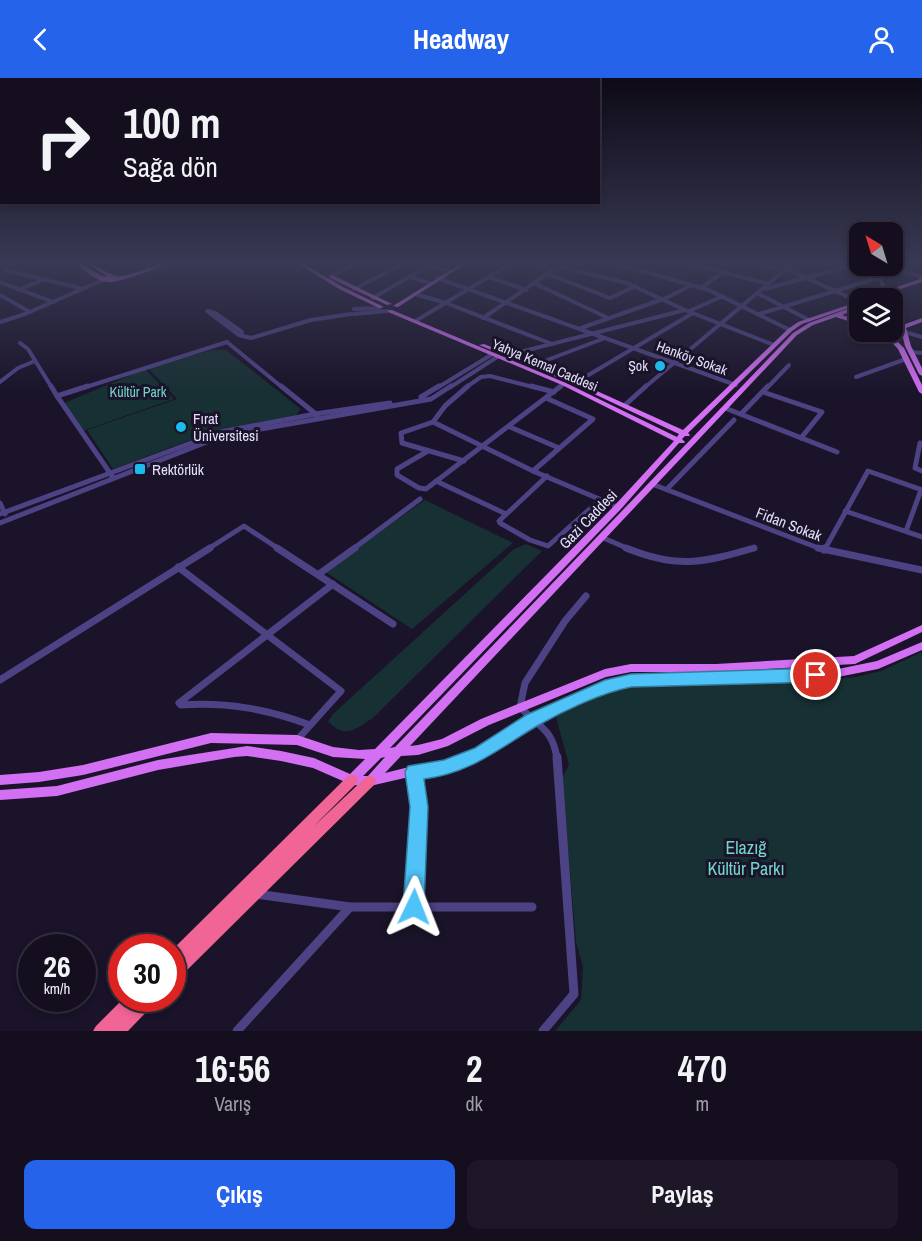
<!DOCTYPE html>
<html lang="tr">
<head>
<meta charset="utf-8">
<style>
	:root { --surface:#140e1f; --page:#1d1728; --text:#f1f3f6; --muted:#9d9ca4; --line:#332e3d; --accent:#2563eb }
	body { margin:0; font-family:"Archivo Narrow",sans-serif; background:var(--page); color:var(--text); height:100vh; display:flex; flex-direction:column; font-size:22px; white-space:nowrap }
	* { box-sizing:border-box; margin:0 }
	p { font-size:20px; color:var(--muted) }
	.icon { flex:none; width:33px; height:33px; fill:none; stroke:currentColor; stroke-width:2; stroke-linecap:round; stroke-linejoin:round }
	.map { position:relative; height:953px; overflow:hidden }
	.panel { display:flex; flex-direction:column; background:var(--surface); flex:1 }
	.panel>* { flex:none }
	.hud { position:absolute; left:0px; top:0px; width:600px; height:126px; box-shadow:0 3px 9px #0003,0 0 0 2px var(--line); background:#140e1f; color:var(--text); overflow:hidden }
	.needle { width:39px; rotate:322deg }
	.buttons { position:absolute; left:849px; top:144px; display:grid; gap:12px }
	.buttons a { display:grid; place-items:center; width:54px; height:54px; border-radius:12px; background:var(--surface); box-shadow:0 3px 9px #0003,0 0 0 2px var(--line); font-size:30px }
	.speed { position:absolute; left:18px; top:856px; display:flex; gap:12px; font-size:30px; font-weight:700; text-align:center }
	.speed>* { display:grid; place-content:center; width:78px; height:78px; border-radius:50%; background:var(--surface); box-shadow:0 3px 9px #0003,0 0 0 2px var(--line); line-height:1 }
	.speed small { font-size:15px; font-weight:400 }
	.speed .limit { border:9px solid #d22; background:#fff; color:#111 }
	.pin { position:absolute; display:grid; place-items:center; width:51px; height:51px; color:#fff; margin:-26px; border:3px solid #fff; border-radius:50%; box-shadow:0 2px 6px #0007 }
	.me { position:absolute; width:66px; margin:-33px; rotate:2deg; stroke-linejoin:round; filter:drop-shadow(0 0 4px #0008) }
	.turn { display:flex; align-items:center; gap:21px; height:126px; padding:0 24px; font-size:27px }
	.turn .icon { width:78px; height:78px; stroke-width:2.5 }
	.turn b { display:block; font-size:42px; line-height:51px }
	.eta { display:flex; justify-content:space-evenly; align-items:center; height:102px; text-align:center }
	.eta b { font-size:36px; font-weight:800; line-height:42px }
	.button { display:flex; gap:12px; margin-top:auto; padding:12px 24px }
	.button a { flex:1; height:69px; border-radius:12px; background:var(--accent); color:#fff; font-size:24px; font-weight:800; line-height:69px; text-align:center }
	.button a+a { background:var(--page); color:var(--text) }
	header { display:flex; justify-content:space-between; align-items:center; height:78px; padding:0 24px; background:var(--accent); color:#fff; font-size:27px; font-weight:800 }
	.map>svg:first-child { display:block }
	.green { fill:#173033 }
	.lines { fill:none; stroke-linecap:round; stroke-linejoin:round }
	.minor-far3 { stroke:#4d4384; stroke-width:4 }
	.minor-far2 { stroke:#4d4384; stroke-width:5 }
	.minor-far1 { stroke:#4d4384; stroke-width:7 }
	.minor { stroke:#4d4384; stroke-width:9 }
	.major { fill:#d26ff2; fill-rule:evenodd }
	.highway { fill:#f16496; fill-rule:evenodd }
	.route { fill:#4fc3f7; stroke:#337fa1; stroke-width:1.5 }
	.poi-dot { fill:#1bbceb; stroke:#1a1329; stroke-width:2 }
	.labels { text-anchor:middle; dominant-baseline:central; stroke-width:6; stroke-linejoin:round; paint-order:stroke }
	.far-street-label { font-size:14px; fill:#e5defc; stroke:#1a1329 }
	.far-poi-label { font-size:14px; fill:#e5defc; stroke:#1a1329; text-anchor:end }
	.far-park-label { font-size:14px; fill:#6fd7ca; stroke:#1a1329 }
	.poi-label { font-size:15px; fill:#e5defc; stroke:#1a1329; text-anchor:start }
	.street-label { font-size:15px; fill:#e5defc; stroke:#1a1329 }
	.near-park-label { font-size:18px; fill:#6fd7ca; stroke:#1a1329 }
</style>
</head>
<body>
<header><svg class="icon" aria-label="back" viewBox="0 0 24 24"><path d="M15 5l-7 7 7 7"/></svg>Headway<svg class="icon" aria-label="person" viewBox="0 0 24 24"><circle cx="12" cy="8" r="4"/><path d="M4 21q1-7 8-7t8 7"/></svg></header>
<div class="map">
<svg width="922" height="953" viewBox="0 0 922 953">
	<rect width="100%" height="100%" fill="#1a1329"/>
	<g class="green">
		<path d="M212 272H226L301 331 296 337 209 355 113 391 87 352 177 321 148 290Z"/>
		<path d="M145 291 174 321 82 353 62 326Z"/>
		<path d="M425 422 513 465 412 551 324 493Z"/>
		<path d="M526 466 542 473 373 640C355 651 345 662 328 643L333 636 514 471Z"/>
		<path d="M922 574V953H555L581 922 583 889 576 864 562 700 569 687 556 639 562 633 602 614 635 608 752 606 856 599 881 593Z"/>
	</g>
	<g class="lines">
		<g class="minor-far3">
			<path d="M145 185 148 187"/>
			<path d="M419 185 448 192"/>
			<path d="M535 185 555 192"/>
			<path d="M614 185 709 212 790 252"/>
			<path d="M687 185 769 206"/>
			<path d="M752 185 786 192"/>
			<path d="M310 186 313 185"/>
			<path d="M875 188 886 215"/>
			<path d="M885 188 922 199"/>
			<path d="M564 190 627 205 685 232 774 267"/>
			<path d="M787 191 859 224"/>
			<path d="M4 192 80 210"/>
			<path d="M548 196 610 220 636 208"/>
			<path d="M331 198 357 185"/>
			<path d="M410 199 430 205"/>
			<path d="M489 199 526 212"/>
			<path d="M437 200 736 307"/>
			<path d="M0 204 53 224"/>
			<path d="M536 206 606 239"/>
			<path d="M701 210 723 194"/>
			<path d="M20 211 43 202"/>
			<path d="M354 211 405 185"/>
			<path d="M765 211 860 185"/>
			<path d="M757 215 809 242"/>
			<path d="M415 216 446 225 552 266"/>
			<path d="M0 217 30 234"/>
			<path d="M373 220 430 187"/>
			<path d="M354 231 380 230"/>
			<path d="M207 233 239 257 251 260 311 242 351 236"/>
			<path d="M208 233 215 235 242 254"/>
			<path d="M689 233 723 218"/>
			<path d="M354 236 387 233"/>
			<path d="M759 236 878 200"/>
			<path d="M483 240 550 194 573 185"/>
			<path d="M417 242 512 185"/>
			<path d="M0 244 25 236 103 202"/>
			<path d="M581 250 666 220 692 207"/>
			<path d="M905 254 922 259"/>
			<path d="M20 265 28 271 52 310"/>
			<path d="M911 274 922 275"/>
			<path d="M508 277 685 232"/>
			<path d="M534 287 605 260"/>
			<path d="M856 299 906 281"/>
			<path d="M0 304 18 290 35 283"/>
			<path d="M575 305 693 235"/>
			<path d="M83 310 227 264 283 310"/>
			<path d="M437 310 491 277"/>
			<path d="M449 310 497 279"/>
			<path d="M465 310 481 299 490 298 537 310"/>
			<path d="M559 310 564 306"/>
			<path d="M644 310 793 185"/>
			<path d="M767 310 789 287"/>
		</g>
		<g class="minor-far2">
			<path d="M51 308 57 318"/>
			<path d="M88 308 57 318 112 398"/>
			<path d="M281 308 317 337"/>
			<path d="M531 308 554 314"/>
			<path d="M763 314 822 334 801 360"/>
			<path d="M421 319 439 308"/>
			<path d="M625 327 646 308"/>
			<path d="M725 330 837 374"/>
			<path d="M741 336 768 308"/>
			<path d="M433 344 533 393 618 429"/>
			<path d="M510 349 559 370"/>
			<path d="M922 366 920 365 915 390 922 393"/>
			<path d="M428 373 397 391V397L419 410 426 411 561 308"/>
			<path d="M464 383 402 365 401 355 433 344 445 328 468 308"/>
			<path d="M533 393 593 341 546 320"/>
			<path d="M547 398 499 443 500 445 530 462 548 468 600 422"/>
			<path d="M436 403 506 436"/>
			<path d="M652 406 821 471"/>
			<path d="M667 411 734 342"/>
			<path d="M0 425 5 436"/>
			<path d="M845 433 922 459"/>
			<path d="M0 436 221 354 315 336 390 325"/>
			<path d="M0 445 222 358 431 321 451 308"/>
			<path d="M906 453 921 412"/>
			<path d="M601 459 629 471"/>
			<path d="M208 471 244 448 279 471"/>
			<path d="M353 471 420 421"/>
			<path d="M750 471 754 470"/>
			<path d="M825 471 868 393 922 412"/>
		</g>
		<g class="minor-far1">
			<path d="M277 470 393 546"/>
			<path d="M626 470C678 491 702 485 754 470"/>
			<path d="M818 470 922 492"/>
			<path d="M824 472 825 470"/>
			<path d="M178 489 341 613 297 662"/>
			<path d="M319 496 355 470"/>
			<path d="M0 602 210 470"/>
			<path d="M310 647C267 631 227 624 181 627L179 625 333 506"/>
			<path d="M557 681C553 651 539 649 520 629L525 605 565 543 586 518"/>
		</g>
		<g class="minor">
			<path d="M414 694 419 729 414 829"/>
			<path d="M256 816 350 829H532"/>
			<path d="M237 953 350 829"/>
			<path d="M543 953 574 916 557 679"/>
		</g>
		<g class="major">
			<path d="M77 185H81L84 188 104 199 107 198 86 185C98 185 108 199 121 198 129 198 153 188 162 185H169C160 190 118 205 109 204 99 204 82 193 77 185Z"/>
			<path d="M297 185H302L343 209 384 229 379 230 339 211Z"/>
			<path d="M462 185H467L398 229 393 228Z"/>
			<path d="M330 198H334L392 226 387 227 330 200Z"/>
			<path d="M922 200V204L873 220H866Z"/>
			<path d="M860 223V226L802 246 792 253 688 355 690 357 689 358H685L682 361 685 364 684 365H679L621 431 390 670 395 669 793 255 809 245 858 227 860 228V230L842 237 860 243V247L836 239 813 247 797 257 410 668 418 667 442 661 481 641 605 591 631 586H716L854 578 922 547V554L855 586 716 594H631L606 599 489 647 448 668 418 677 401 678 385 695 409 689 445 685 477 672 528 639 590 610 631 598 765 595 838 591 877 583 922 564V572L878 591 838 599 765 603 631 606 596 616 536 645 485 678 449 693 409 699 370 708 352 707 313 690 281 683 247 678 234 679 158 692 57 718 0 722V712L57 708 158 682 247 668 281 673 314 680 350 696 365 681 333 679 297 667 211 665 83 697 39 704 0 707V697L39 694 83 687 211 655 297 657 333 669 359 672 375 671 615 427 674 363 562 307 388 234V232H392L566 305 677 359 679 356 573 306 479 267 484 266 577 304 683 352 788 251 798 244ZM385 679 368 698H363L381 680Z"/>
			<path d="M922 240V244L906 250 911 268 922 290V298L919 296 905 268 901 252 892 255 890 254H892V251Z"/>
			<path d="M884 254H888L904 270 922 307V316L919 314 898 271 884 256Z"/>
		</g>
		<g class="highway">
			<path d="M352 697 356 698 358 702 356 706 313 749 366 699 370 698 374 699 376 703 374 707 177 902 172 904V872L348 698Z"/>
			<path d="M123 921H156L154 926 128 953H93L96 948Z"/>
		</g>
	</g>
	<linearGradient id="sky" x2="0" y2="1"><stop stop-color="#0e0a17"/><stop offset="0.58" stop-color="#383954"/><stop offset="1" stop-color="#383954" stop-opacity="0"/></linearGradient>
	<rect width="922" height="318" fill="url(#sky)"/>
	<path class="route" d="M816 590 821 592 824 597 821 602 816 604 631 609C601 615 563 633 537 648 498 671 471 695 424 701L428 729 424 829 421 836 414 839 406 836 403 829 410 729 405 694 408 688 444 682 475 670 526 637 605 602 631 596Z"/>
	<g class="poi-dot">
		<circle cx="660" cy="288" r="6"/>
		<circle cx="181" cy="349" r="6"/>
		<rect x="134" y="385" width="12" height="12" rx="3"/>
	</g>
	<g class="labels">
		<g class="far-street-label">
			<text transform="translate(692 280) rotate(20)">Hanköy Sokak</text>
			<text transform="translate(545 287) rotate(23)">Yahya Kemal Caddesi</text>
		</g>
		<g class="far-poi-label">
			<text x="648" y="288">Şok</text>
		</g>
		<g class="far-park-label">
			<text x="138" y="314">Kültür Park</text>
		</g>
		<g class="poi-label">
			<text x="193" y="340">Fırat<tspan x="193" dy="17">Üniversitesi</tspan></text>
			<text x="152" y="391">Rektörlük</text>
		</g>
		<g class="street-label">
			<text transform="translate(588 441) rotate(-46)">Gazi Caddesi</text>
			<text transform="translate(789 446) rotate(21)">Fidan Sokak</text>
		</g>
		<g class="near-park-label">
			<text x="746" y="769">Elazığ<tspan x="746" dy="21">Kültür Parkı</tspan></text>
		</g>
	</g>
</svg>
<div class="buttons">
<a><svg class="needle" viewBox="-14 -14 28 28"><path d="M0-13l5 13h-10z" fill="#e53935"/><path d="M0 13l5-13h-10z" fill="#9d9ca4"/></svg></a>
<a><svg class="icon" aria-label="layers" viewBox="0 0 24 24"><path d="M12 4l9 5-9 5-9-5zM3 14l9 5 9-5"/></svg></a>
</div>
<div class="speed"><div>26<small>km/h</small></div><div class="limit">30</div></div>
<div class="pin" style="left:816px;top:597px;background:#d93025"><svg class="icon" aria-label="arrive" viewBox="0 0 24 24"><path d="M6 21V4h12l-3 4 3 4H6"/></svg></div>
<svg class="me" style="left:414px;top:829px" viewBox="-20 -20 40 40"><path d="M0-17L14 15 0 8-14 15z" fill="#4fc3f7" stroke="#fff" stroke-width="4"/></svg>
<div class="hud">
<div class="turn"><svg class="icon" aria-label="right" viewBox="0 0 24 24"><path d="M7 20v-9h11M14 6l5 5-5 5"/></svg><div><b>100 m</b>Sağa dön</div></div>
</div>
</div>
<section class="panel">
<div class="eta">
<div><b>16:56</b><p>Varış</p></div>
<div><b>2</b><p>dk</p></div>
<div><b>470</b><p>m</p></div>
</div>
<div class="button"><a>Çıkış</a><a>Paylaş</a></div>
</section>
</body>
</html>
